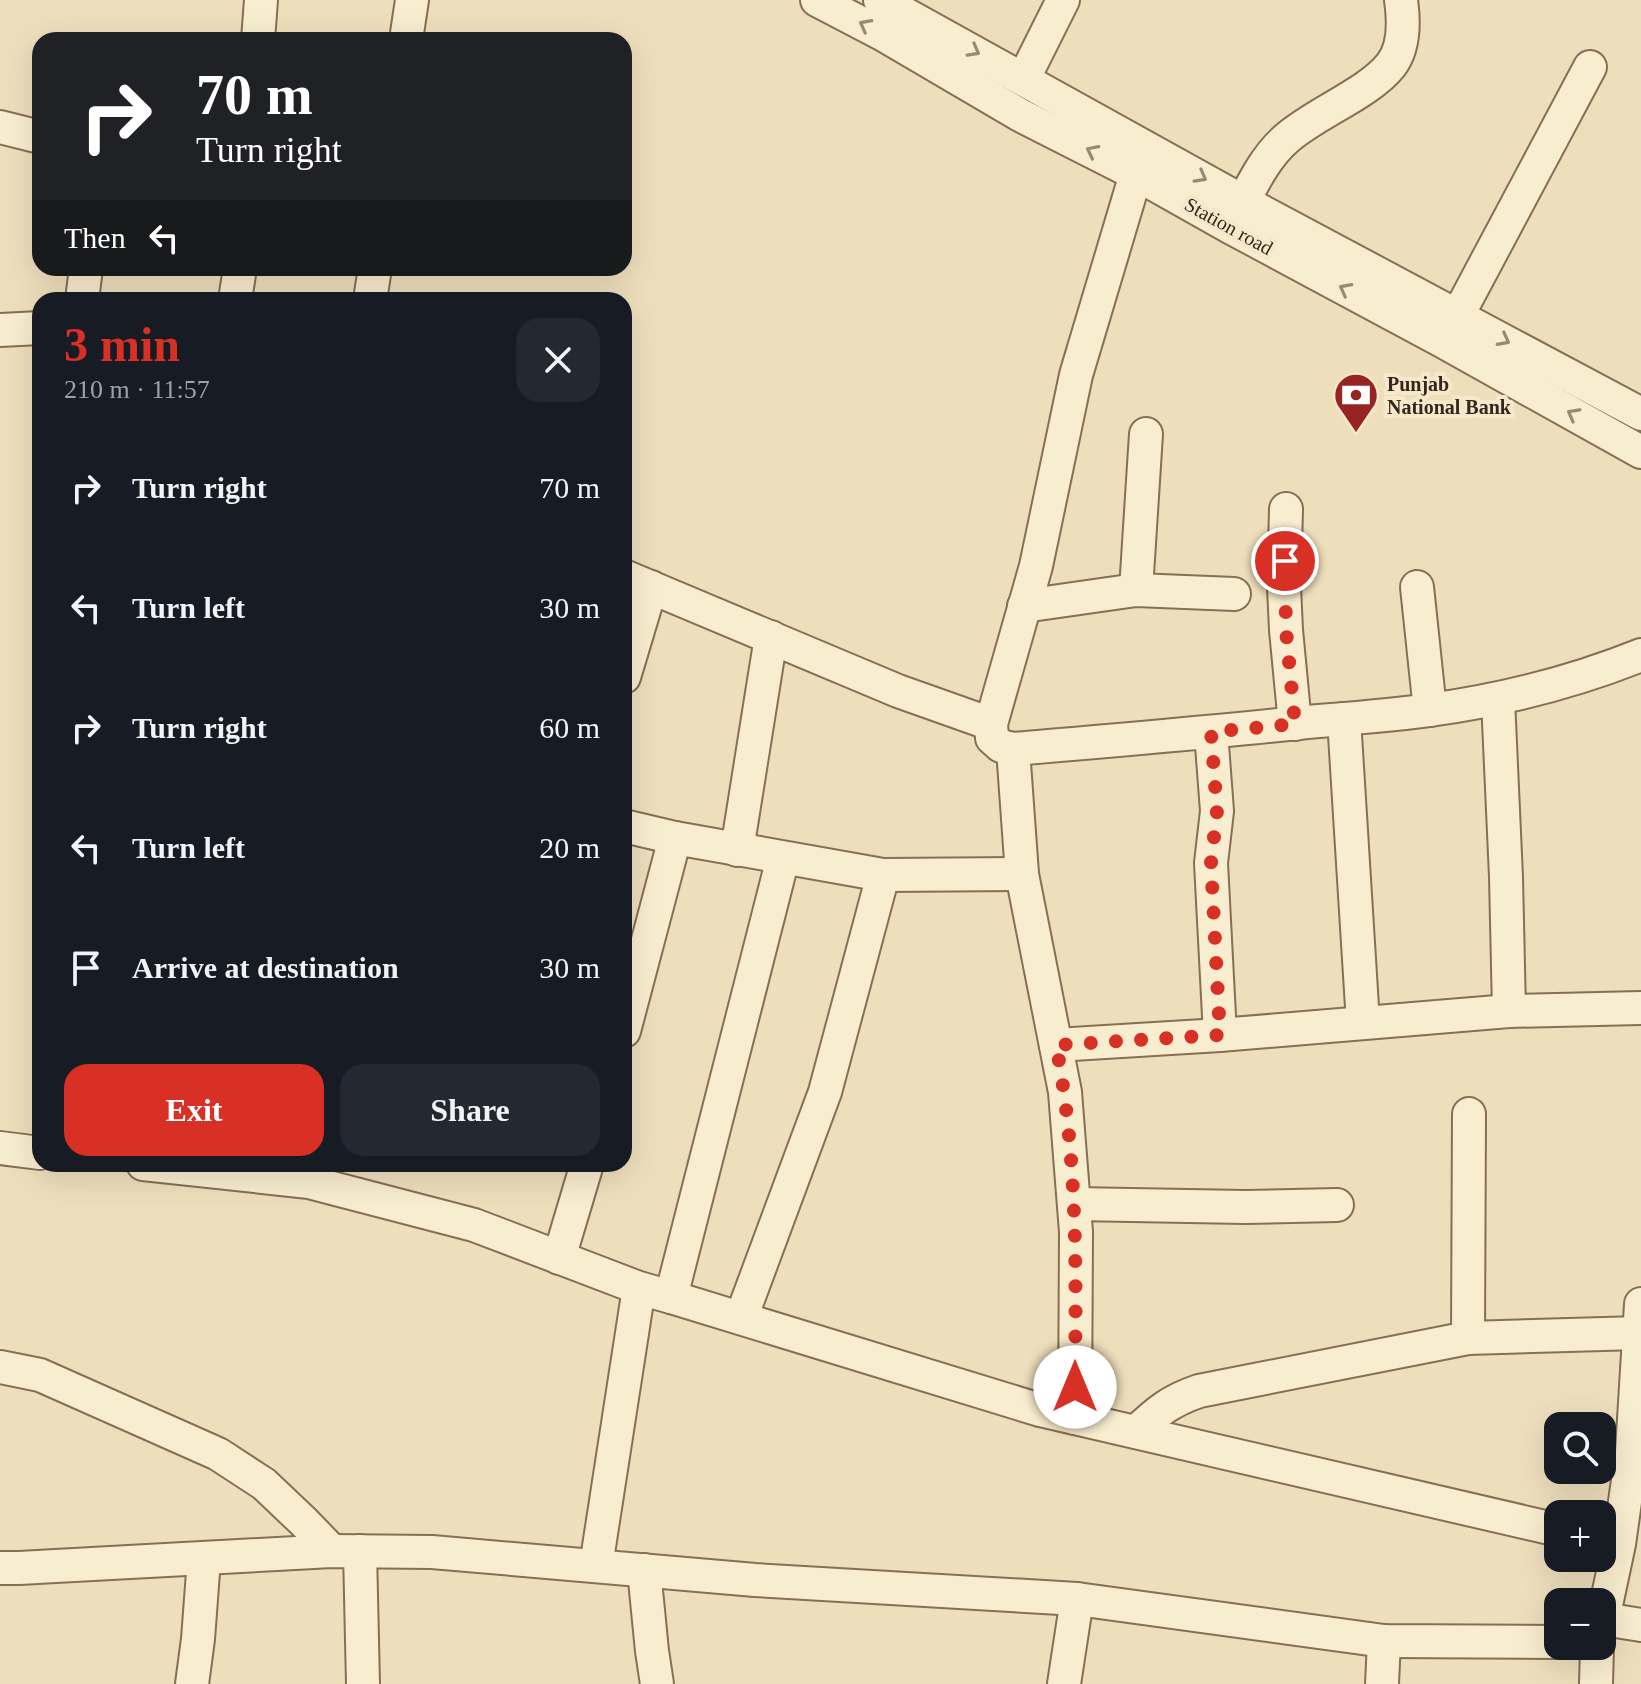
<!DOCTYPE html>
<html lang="en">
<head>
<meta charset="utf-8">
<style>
	:root { --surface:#171b24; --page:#242831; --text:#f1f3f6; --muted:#9ea1a6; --accent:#d93025 }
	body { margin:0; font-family:Georgia,serif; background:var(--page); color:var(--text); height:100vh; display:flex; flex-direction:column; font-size:30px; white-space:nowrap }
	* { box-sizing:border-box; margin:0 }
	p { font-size:26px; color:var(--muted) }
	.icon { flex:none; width:44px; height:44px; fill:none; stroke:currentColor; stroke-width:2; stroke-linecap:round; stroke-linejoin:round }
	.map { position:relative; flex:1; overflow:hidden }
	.drawer { position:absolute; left:32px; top:292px; width:600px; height:880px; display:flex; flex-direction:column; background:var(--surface); border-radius:24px; box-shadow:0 8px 32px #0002 }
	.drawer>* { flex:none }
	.top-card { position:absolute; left:32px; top:32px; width:600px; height:244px; border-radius:24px; box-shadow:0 8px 32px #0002; background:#202124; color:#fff; overflow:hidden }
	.buttons { position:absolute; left:1544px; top:1412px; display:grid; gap:16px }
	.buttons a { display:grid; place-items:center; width:72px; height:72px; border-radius:16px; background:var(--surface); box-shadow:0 8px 32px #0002; font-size:40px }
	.pin { position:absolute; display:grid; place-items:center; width:68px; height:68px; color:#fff; margin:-34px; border:4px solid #fff; border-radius:50%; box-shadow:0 2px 8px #0007 }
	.me { position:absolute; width:88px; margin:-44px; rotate:0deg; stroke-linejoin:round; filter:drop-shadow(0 0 6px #0008) }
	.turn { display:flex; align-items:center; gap:28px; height:168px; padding:0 32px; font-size:36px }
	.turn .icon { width:104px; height:104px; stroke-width:2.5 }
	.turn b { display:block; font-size:56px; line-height:68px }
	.then { display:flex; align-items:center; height:76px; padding:0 32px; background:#0003; gap:16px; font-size:30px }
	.round { display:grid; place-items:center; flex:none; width:84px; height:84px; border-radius:24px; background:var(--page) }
	.head { display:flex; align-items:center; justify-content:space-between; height:136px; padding:0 32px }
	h1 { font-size:48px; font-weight:800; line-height:60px; color:var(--accent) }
	.cta { display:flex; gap:16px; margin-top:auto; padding:16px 32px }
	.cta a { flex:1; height:92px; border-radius:24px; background:var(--accent); color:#fff; font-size:32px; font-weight:800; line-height:92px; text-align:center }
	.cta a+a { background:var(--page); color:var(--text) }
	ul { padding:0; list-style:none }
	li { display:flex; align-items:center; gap:24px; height:120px; padding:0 32px }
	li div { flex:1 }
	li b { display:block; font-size:30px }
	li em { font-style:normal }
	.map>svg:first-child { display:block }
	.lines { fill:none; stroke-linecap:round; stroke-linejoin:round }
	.minor-casing { stroke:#866f55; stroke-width:36 }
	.minor { stroke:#f9edcf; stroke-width:32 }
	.oneway { stroke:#978a75 }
	.route { stroke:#d93025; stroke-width:14; stroke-dasharray:0 25.2 }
	.labels { text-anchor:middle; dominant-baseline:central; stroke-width:8; stroke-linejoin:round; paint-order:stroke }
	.street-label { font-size:20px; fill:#35271b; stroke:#f6e9cb }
	.poi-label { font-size:20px; font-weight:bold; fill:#35271b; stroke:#f6e9cb; text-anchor:start }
</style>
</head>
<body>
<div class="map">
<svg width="1641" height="1684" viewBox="0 0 1641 1684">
	<rect width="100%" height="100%" fill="#eedfbc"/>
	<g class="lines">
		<g class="minor-casing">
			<g id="minor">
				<path d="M817 0 882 34 1020 115 1136 174 1230 227 1442 341 1641 452"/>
				<path d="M880 0 1244 202 1641 414"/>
				<path d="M258 40 261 0"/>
				<path d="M406 40 412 0"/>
				<path d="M1024 78 1063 0"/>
				<path d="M0 127 40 137"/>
				<path d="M1136 174 1076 375 1036 566 991 724 992 738 1001 746 1013 749C1108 741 1203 733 1297 723 1342 719 1386 716 1430 710 1502 700 1574 682 1641 655"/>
				<path d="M1233 221C1249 192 1262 160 1286 139 1315 113 1368 94 1391 65 1405 47 1404 21 1401 0"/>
				<path d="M82 300 86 268"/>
				<path d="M235 300 240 268"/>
				<path d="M370 300 375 268"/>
				<path d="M1458 315 1590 67"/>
				<path d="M0 330 40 328"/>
				<path d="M1286 509 1284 587 1286 630 1295 724"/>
				<path d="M624 576 898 691 991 724"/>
				<path d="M1417 587 1430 710"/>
				<path d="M1136 590 1146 434"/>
				<path d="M1024 606 1136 590 1234 594"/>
				<path d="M624 677 651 587"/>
				<path d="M1498 699 1506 877 1509 1011"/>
				<path d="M1344 719 1363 1023"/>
				<path d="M1211 732 1217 811 1211 863 1220 1035"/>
				<path d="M1013 749 1022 874 1065 1092 1076 1232 1075 1418"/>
				<path d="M624 826 675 838 883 875 1022 874"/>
				<path d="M737 850 771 637"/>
				<path d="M624 1031 675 838"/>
				<path d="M1056 1045 1220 1035 1509 1011 1641 1008"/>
				<path d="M0 1148 40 1153"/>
				<path d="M143 1164 309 1182 474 1225 639 1288 671 1297 1040 1410 1558 1530"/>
				<path d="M1074 1204 1245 1207 1337 1205"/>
				<path d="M559 1258 587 1164"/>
				<path d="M671 1297 783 858"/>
				<path d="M741 1318 825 1092 883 875"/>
				<path d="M1468 1338 1469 1114"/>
				<path d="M0 1367 40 1375 218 1454 264 1484 303 1521 332 1551"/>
				<path d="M1136 1432C1158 1411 1170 1401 1199 1391L1468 1338 1639 1333"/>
				<path d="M360 1551 363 1684"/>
				<path d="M596 1566 639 1288"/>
				<path d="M0 1568H19L332 1551 432 1552 755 1580 1077 1599 1384 1641 1558 1642"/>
				<path d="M644 1570 652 1651 657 1684"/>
				<path d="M1603 1619 1641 1625"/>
				<path d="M1602 1624 1619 1544 1632 1452 1641 1304"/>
				<path d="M192 1684 198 1639 204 1559"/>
				<path d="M1064 1684 1077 1599"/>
				<path d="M1382 1684 1384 1641"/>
				<path d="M1596 1684 1597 1646"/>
			</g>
		</g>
		<use href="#minor" class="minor"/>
	</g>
	<defs><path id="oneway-chevron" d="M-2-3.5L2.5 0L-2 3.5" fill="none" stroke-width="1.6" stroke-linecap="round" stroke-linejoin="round" transform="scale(2)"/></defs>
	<g class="oneway">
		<use href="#oneway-chevron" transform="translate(865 25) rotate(-152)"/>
		<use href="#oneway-chevron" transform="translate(974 51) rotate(29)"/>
		<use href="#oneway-chevron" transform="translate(1092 151) rotate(-153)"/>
		<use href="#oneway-chevron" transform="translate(1201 177) rotate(29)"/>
		<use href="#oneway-chevron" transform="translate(1345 289) rotate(-152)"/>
		<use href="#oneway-chevron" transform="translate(1504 340) rotate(28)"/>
		<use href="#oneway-chevron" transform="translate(1573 414) rotate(-151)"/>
	</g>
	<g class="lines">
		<path class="route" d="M1075 1387C1076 1272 1078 1158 1056 1045L1220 1035 1211 863 1217 811 1211 732 1295 724 1286 630 1285 561"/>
	</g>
	<defs>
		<g id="bank-pin" transform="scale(2.3)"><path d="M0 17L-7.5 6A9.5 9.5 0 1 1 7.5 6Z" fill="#962425" stroke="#f6e9cb"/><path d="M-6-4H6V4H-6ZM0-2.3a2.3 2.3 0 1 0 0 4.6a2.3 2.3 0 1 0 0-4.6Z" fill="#fff"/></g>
	</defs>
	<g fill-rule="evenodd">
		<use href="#bank-pin" x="1356" y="395"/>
	</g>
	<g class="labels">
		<g class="street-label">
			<text transform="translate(1229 226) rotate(29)">Station road</text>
		</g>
		<g class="poi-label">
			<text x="1387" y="384">Punjab<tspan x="1387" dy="23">National Bank</tspan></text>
		</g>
	</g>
</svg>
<div class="buttons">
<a><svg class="icon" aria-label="search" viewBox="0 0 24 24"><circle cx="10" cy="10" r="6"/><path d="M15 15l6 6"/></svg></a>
<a>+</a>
<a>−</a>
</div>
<div class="pin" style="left:1285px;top:561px;background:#d93025"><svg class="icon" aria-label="arrive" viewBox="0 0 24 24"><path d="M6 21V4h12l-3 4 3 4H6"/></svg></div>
<svg class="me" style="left:1075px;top:1387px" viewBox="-20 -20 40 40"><circle r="19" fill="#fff"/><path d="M0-13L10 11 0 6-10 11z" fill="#d93025"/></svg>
<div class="top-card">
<div class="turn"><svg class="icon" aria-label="right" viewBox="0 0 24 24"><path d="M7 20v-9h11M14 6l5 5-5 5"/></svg><div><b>70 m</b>Turn right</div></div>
<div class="then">Then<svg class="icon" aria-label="left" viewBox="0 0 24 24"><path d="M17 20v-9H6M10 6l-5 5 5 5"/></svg></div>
</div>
<section class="drawer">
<div class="head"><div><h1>3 min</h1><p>210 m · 11:57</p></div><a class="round"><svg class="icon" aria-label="close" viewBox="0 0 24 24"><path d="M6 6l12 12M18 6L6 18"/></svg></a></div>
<ul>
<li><svg class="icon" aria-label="right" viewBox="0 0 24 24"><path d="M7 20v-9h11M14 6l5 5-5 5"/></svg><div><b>Turn right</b></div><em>70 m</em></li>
<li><svg class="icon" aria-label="left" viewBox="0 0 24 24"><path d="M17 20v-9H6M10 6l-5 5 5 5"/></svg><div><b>Turn left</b></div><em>30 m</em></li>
<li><svg class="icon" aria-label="right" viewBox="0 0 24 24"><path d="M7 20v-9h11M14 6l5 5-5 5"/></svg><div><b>Turn right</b></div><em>60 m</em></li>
<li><svg class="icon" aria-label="left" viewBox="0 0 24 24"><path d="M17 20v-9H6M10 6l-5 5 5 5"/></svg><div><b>Turn left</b></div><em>20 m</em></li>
<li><svg class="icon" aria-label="arrive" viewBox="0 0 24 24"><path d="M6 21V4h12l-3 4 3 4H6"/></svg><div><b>Arrive at destination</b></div><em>30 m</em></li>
</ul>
<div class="cta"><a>Exit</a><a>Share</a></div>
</section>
</div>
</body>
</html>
